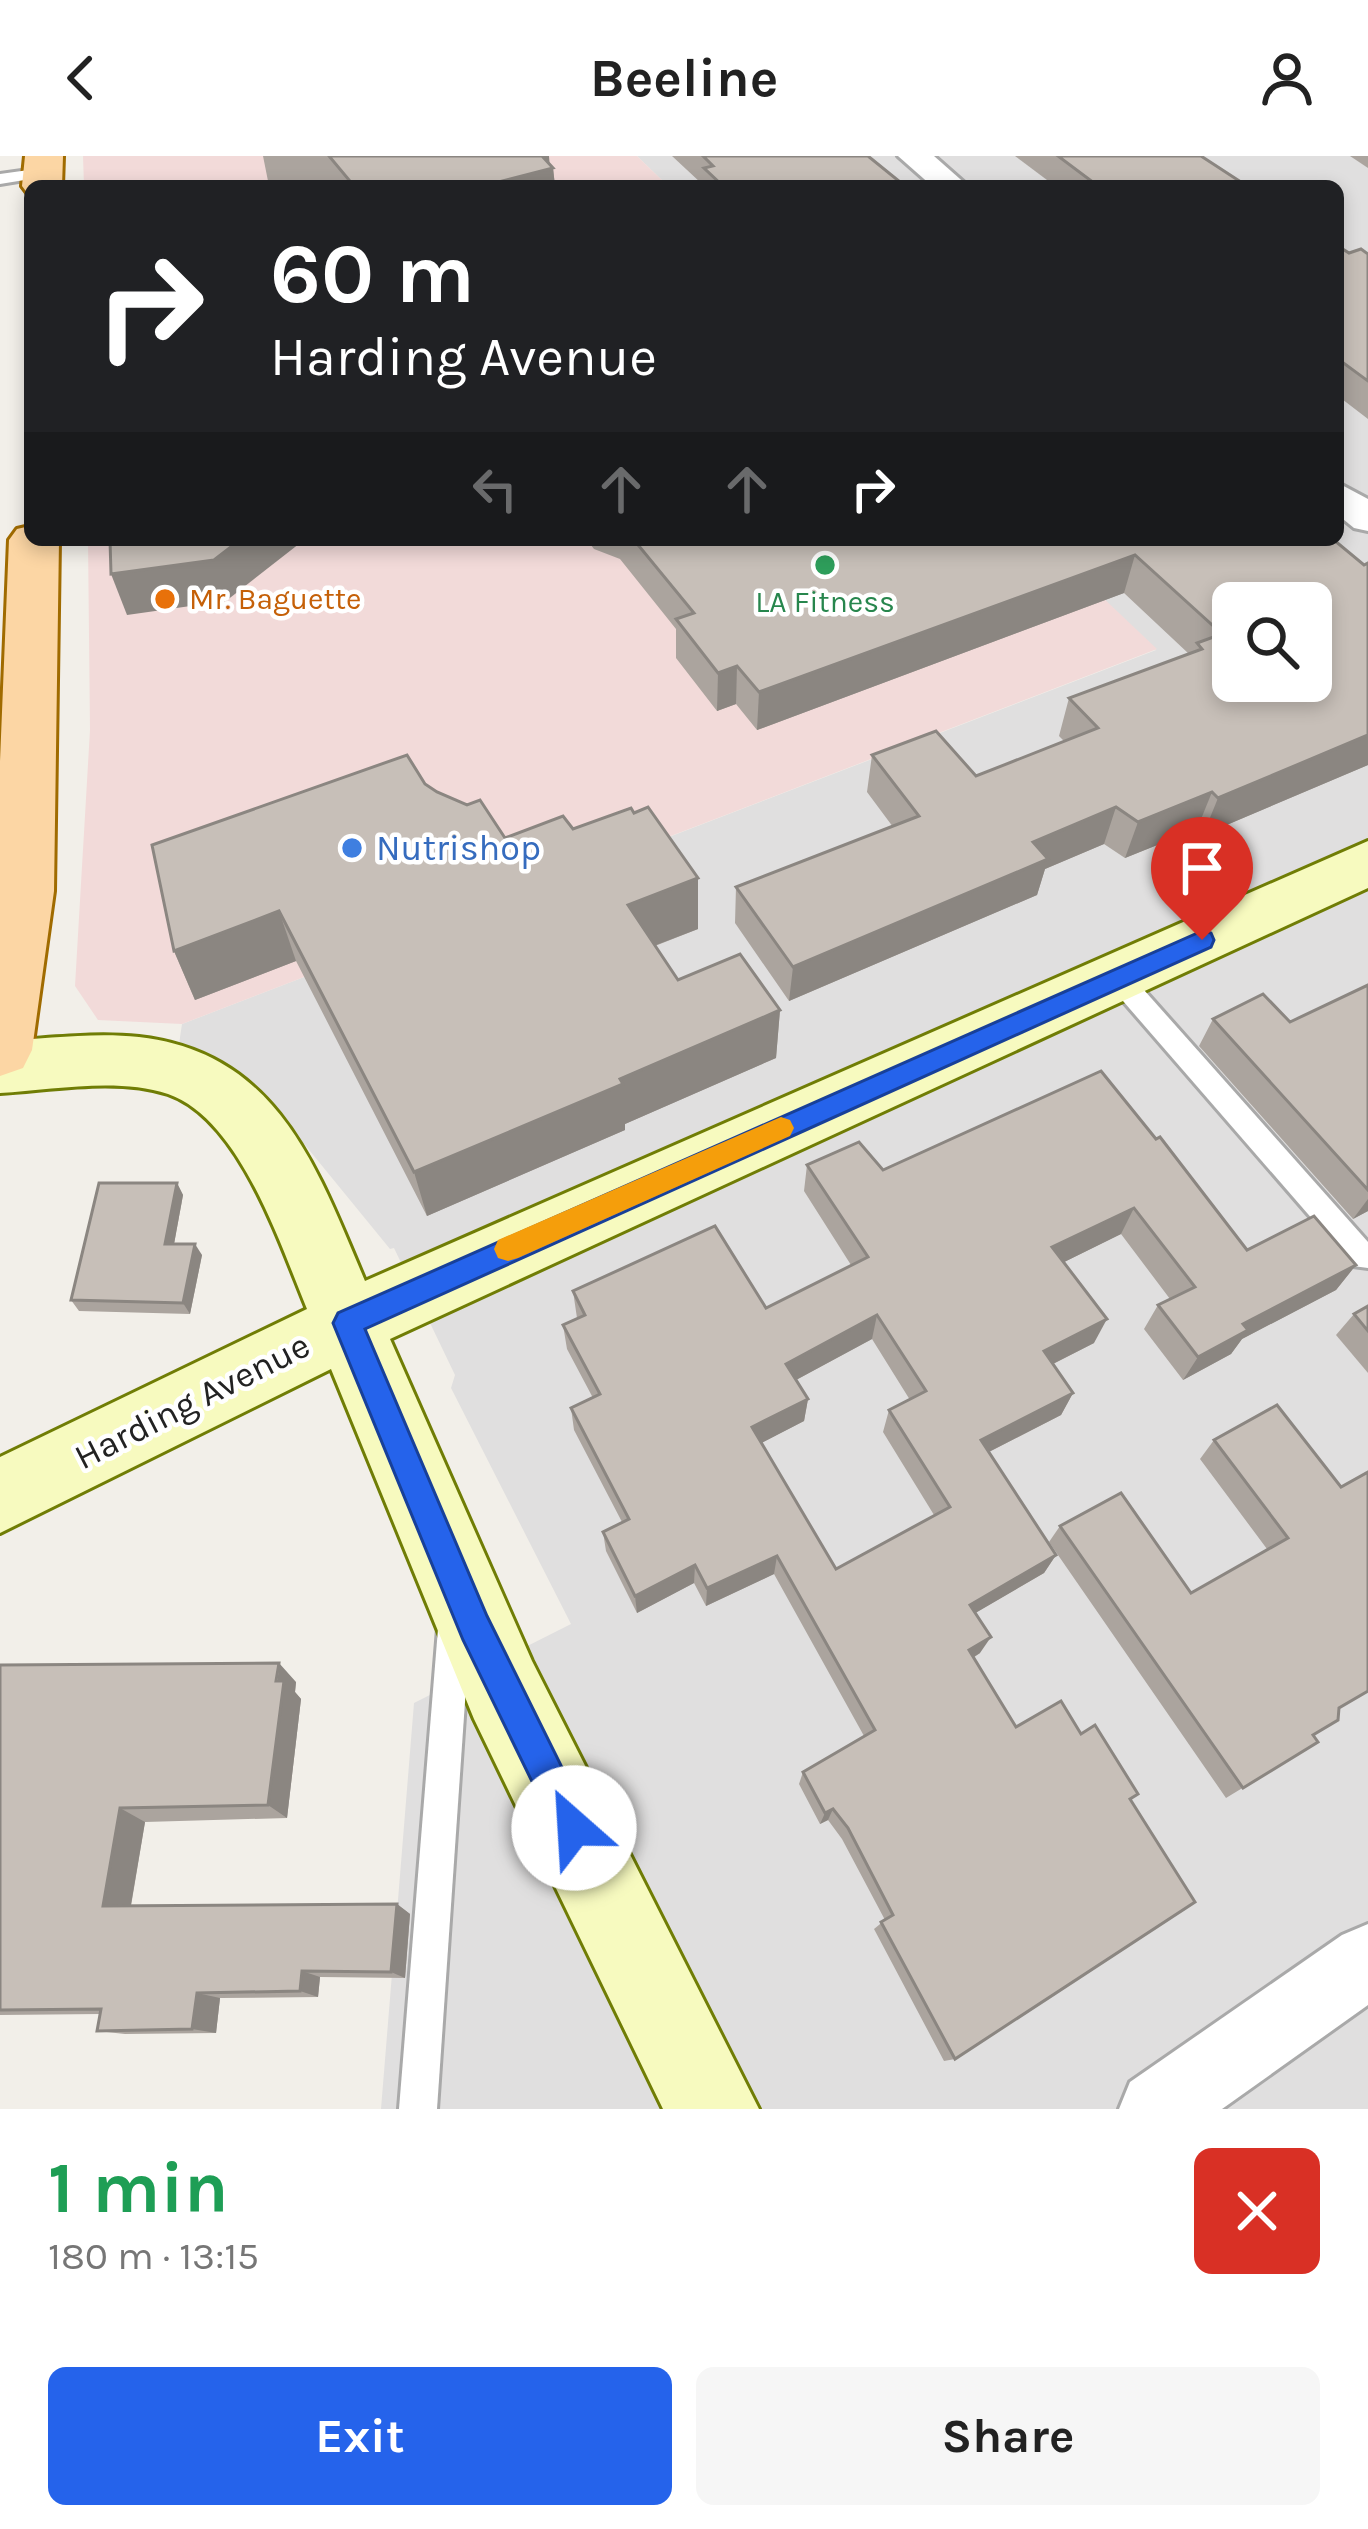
<!DOCTYPE html>
<html lang="en">
<head>
<meta charset="utf-8">
<style>
	:root { --surface:#fff; --page:#f6f6f6; --text:#222; --muted:#767676; --accent:#2563eb }
	body { margin:0; font-family:Karla,sans-serif; background:var(--page); color:var(--text); height:100vh; display:flex; flex-direction:column; font-size:45px; white-space:nowrap }
	* { box-sizing:border-box; margin:0 }
	p { font-size:39px; color:var(--muted) }
	.icon { flex:none; width:66px; height:66px; fill:none; stroke:currentColor; stroke-width:2; stroke-linecap:round; stroke-linejoin:round }
	.map { position:relative; height:1953px; overflow:hidden }
	.panel { display:flex; flex-direction:column; background:var(--surface); flex:1 }
	.panel>* { flex:none }
	.guide { position:absolute; left:24px; top:24px; width:1320px; height:366px; border-radius:18px; box-shadow:0 6px 18px #0003; background:#202124; color:#fff; overflow:hidden }
	.buttons { position:absolute; left:1212px; top:426px; display:grid; gap:24px }
	.buttons a { display:grid; place-items:center; width:120px; height:120px; border-radius:18px; background:var(--surface); box-shadow:0 6px 18px #0003; font-size:60px }
	.pin { position:absolute; display:grid; place-items:center; width:102px; height:102px; color:#fff; margin:-123px -51px; border-radius:50% 50% 50% 0; rotate:-45deg; box-shadow:0 0 12px #0007 }
	.pin .icon { rotate:45deg }
	.me { position:absolute; width:132px; margin:-66px; rotate:334deg; stroke-linejoin:round; filter:drop-shadow(0 0 9px #0008) }
	.turn { display:flex; align-items:center; gap:42px; height:252px; padding:0 48px; font-size:54px }
	.turn .icon { width:156px; height:156px; stroke-width:2.5 }
	.turn b { display:block; font-size:84px; line-height:102px }
	.lanes { display:flex; align-items:center; height:114px; padding:0 48px; background:#0003; justify-content:center; gap:60px; direction:ltr }
	.lanes .off { opacity:.35 }
	.round { display:grid; place-items:center; flex:none; width:126px; height:126px; border-radius:18px; background:var(--page) }
	.summary { display:flex; align-items:center; justify-content:space-between; height:204px; padding:0 48px }
	h1 { font-size:72px; font-weight:700; line-height:90px; color:#1e9e55 }
	.primary-button { display:flex; gap:24px; margin-top:auto; padding:24px 48px }
	.primary-button a { flex:1; height:138px; border-radius:18px; background:var(--accent); color:#fff; font-size:48px; font-weight:700; line-height:138px; text-align:center }
	.primary-button a+a { background:var(--page); color:var(--text) }
	header { display:flex; justify-content:space-between; align-items:center; height:156px; padding:0 48px; background:var(--surface); font-size:54px; font-weight:700 }
	.map>svg:first-child { display:block }
	.residential { fill:#e0dfdf; fill-rule:evenodd }
	.commercial { fill:#f2dad9 }
	.lines { fill:none; stroke-linecap:round; stroke-linejoin:round }
	.lane-casing { stroke:#a9a9a9; stroke-width:6 }
	.street-casing { stroke:#a9a9a9; stroke-width:6 }
	.secondary-casing { stroke:#707d05; stroke-width:6 }
	.primary-casing { stroke:#a06b00; stroke-width:6 }
	.lane { fill:#fff; fill-rule:evenodd }
	.street { fill:#fff; fill-rule:evenodd }
	.secondary { fill:#f7fabf; fill-rule:evenodd }
	.primary { fill:#fcd6a4; fill-rule:evenodd }
	.wall { fill:#aba49e; fill-rule:evenodd }
	.shaded-wall { fill:#8b8681 }
	.building { fill:#c7bfb8; stroke:#8b8681; stroke-width:3; fill-rule:evenodd }
	.route { fill:#2563eb; stroke:#184099; stroke-width:3 }
	.slow { fill:#f59e0b }
	.leisure-dot { fill:#2e9e5b; stroke:#fff; stroke-width:4.5 }
	.food-dot { fill:#e8710a; stroke:#fff; stroke-width:4.5 }
	.shop-dot { fill:#3f7fe0; stroke:#fff; stroke-width:4.5 }
	.labels { text-anchor:middle; dominant-baseline:central; stroke-width:9; stroke-linejoin:round; paint-order:stroke }
	.far-food-label { font-size:30px; fill:#c56008; stroke:#fff; text-anchor:start }
	.far-leisure-label { font-size:30px; fill:#27864d; stroke:#fff }
	.shop-label { font-size:36px; fill:#366cbe; stroke:#fff; text-anchor:start }
	.street-label { font-size:36px; fill:#222; stroke:#fff }
</style>
</head>
<body>
<header><svg class="icon" aria-label="back" viewBox="0 0 24 24"><path d="M15 5l-7 7 7 7"/></svg>Beeline<svg class="icon" aria-label="person" viewBox="0 0 24 24"><circle cx="12" cy="8" r="4"/><path d="M4 21q1-7 8-7t8 7"/></svg></header>
<div class="map">
<svg width="1368" height="1953" viewBox="0 0 1368 1953">
	<rect width="100%" height="100%" fill="#f2efe9"/>
	<path class="residential" d="M637 0H1368V1953H381L414 1547 571 1468 451 1232 455 1219 394 1092 390 1093 265 940 223 912 178 895 182 868 1156 494 1042 384H1338V30H668ZM1233 447H1311V525H1233Z"/>
	<g class="commercial">
		<path d="M83 0H637L668 30H84Z"/>
		<path d="M88 384H1042L1157 493 182 868 98 864 75 830 90 574Z"/>
	</g>
	<g class="lines">
		<g class="lane-casing">
			<g id="lane">
				<path d="M43 12 51 17 49 20 0 28V18Z"/>
				<path d="M1119 813 1128 816 1368 1086V1112L1353 1110 1110 830 1106 823Z"/>
				<path d="M454 1457 466 1461 470 1473 437 1953H399L438 1473 442 1461Z"/>
			</g>
		</g>
		<g class="street-casing">
			<g id="street">
				<path d="M898 0H934L968 30H932Z"/>
				<path d="M1338 327 1368 343V375L1354 372 1338 359Z"/>
				<path d="M1368 1768V1849L1222 1953H1119L1130 1926 1342 1779Z"/>
			</g>
		</g>
		<g class="secondary-casing">
			<path id="secondary" d="M1368 685V732L390 1183 532 1505 759 1953H663L474 1563 331 1213 0 1377V1301L307 1153C280 1088 240 963 168 938 117 921 52 934 0 937V885C46 883 93 876 139 881 278 897 317 1012 365 1125Z"/>
		</g>
		<g class="primary-casing">
			<g id="primary">
				<path d="M25 0H63L62 30H30L28 38 22 30Z"/>
				<path d="M30 370V384H59L54 735 32 894 23 912 0 920V605L9 384 17 373Z"/>
			</g>
		</g>
		<use href="#lane" class="lane"/>
		<use href="#street" class="street"/>
		<use href="#secondary" class="secondary"/>
		<use href="#primary" class="primary"/>
	</g>
	<g class="wall">
		<path d="M263 0H549V7L553 12 555 30H269Z"/>
		<path d="M672 0H868L905 30H701V27Z"/>
		<path d="M1015 0H1201L1247 30H1055Z"/>
		<path d="M1350 0H1368V12Z"/>
		<path d="M1338 90 1349 97 1368 98V263L1338 240Z"/>
		<path d="M587 384H1334L1364 409 1368 407V609L1203 679 1197 673 1125 702 1104 688 1045 713 1037 739 789 845 735 767 736 731 893 671 867 636 872 599 976 620 1064 585 1059 580 1069 542 1189 498 1124 437 757 574 736 548 717 555 676 502V473L620 403 594 393Z"/>
		<path d="M425 628 505 682 573 673 698 722V773L655 790 678 824 780 854 776 902 625 968V974L427 1060 296 805 195 844 174 795Z"/>
		<path d="M1368 829V1055L1353 1063 1199 890 1213 863 1290 866Z"/>
		<path d="M1101 915 1247 1094 1356 1109 1336 1134 1242 1183 1231 1198 1183 1224 1144 1173 1158 1149 1170 1143 1121 1078 1064 1106 1094 1187 1053 1208 1073 1237 1061 1259 989 1296 1056 1399 1044 1417 975 1457 980 1497 973 1502 1016 1571 1081 1578 1130 1643 955 1903 944 1905 874 1773 885 1764 842 1683 828 1664 820 1668 799 1628 803 1616 864 1580 774 1418 706 1450 694 1427 637 1457 606 1395 603 1376 622 1366 574 1274 571 1252 593 1242 567 1193 563 1169 577 1162 573 1135 766 1152 851 1109 804 1035 807 1009 883 1014ZM872 1183 910 1244 889 1254 883 1276 934 1359 836 1413 761 1287 804 1265 808 1243 796 1224Z"/>
		<path d="M177 1027 183 1039 174 1088 202 1099 190 1158 79 1155 71 1144Z"/>
		<path d="M1368 1150V1217L1336 1179 1354 1158Z"/>
		<path d="M1214 1284 1341 1331 1339 1552 1313 1579 1318 1586 1226 1642 1049 1386 1060 1370 1191 1437 1267 1393 1200 1303Z"/>
		<path d="M0 1509 296 1526 295 1536 301 1543 287 1662 145 1666 131 1750 397 1748 410 1758 405 1822 320 1821 318 1841 220 1842 216 1877 125 1878 97 1875 100 1858 0 1859Z"/>
	</g>
	<g class="shaded-wall">
		<path d="M534 0H549L550 13 553 12 555 30H483Z"/>
		<path d="M240 384H304L226 445 127 459 111 418Z"/>
		<path d="M1135 399 1124 437 757 574 759 536Z"/>
		<path d="M737 510 736 548 717 555 718 517Z"/>
		<path d="M1368 579V609L1203 679 1218 642Z"/>
		<path d="M1212 636 1197 673 1125 702 1138 666Z"/>
		<path d="M1116 651 1104 688 1045 713 1037 739 789 845 793 811 1033 686Z"/>
		<path d="M698 722V773L630 799 628 749Z"/>
		<path d="M279 755 296 805 195 844 174 795Z"/>
		<path d="M780 854 776 902 625 968V974L427 1060 414 1016 620 923Z"/>
		<path d="M177 1027 183 1039 172 1099 165 1088Z"/>
		<path d="M1368 1043V1055L1353 1063Z"/>
		<path d="M1134 1052 1121 1078 1042 1117 1052 1091Z"/>
		<path d="M195 1088 202 1099 190 1158 183 1147Z"/>
		<path d="M1356 1109 1336 1134 1242 1183 1231 1198 1183 1224 1198 1201 1243 1168Z"/>
		<path d="M877 1159 872 1183 783 1231 786 1208Z"/>
		<path d="M1107 1163 1094 1187 1033 1218 1044 1195Z"/>
		<path d="M1073 1237 1061 1259 971 1305 981 1284Z"/>
		<path d="M808 1243 804 1265 750 1293 752 1271Z"/>
		<path d="M1056 1399 1044 1417 960 1466 970 1449Z"/>
		<path d="M777 1400 774 1418 706 1450 707 1432Z"/>
		<path d="M695 1409 694 1427 637 1457 635 1440Z"/>
		<path d="M991 1481 980 1497 959 1510 969 1494Z"/>
		<path d="M279 1507 296 1526 295 1536 301 1543 287 1662 268 1649Z"/>
		<path d="M120 1652 145 1666 129 1760 103 1750Z"/>
		<path d="M833 1653 828 1664 820 1668 825 1657Z"/>
		<path d="M397 1748 410 1758 405 1822 391 1816Z"/>
		<path d="M302 1815 320 1821 318 1841 300 1835Z"/>
		<path d="M197 1837 220 1842 216 1877 192 1873Z"/>
	</g>
	<g class="building">
		<path d="M329 0H542L553 12 483 30H354Z"/>
		<path d="M703 0H868L905 30H723L704 12 713 10Z"/>
		<path d="M1058 0H1201L1247 30H1098Z"/>
		<path d="M1338 90 1349 97 1361 93 1368 98V225L1338 203Z"/>
		<path d="M110 384H240L214 404 111 418Z"/>
		<path d="M634 384H1334L1364 409 1368 407V579L1218 642 1212 636 1138 666 1116 651 1033 686 1048 703 793 811 736 731 919 660 872 599 936 575 976 620 1098 572 1069 542 1202 493 1197 487 1222 478 1135 399 759 536 737 510 718 517 676 463 694 457ZM1233 447H1311V525H1233Z"/>
		<path d="M407 599 425 628 437 636 467 649 480 644 505 682 563 660 573 673 631 652 634 657 648 651 698 722 628 749 678 824 740 798 780 854 620 923 623 928 414 1016 279 755 174 795 152 689Z"/>
		<path d="M1368 829V1034L1213 863 1263 838 1290 866Z"/>
		<path d="M1101 915 1156 983 1160 981 1247 1094 1314 1060 1356 1109 1243 1168 1248 1174 1198 1201 1158 1149 1195 1131 1134 1052 1052 1091 1107 1163 1044 1195 1073 1237 981 1284 1056 1399 970 1449 991 1481 969 1494 1016 1571 1061 1545 1081 1578 1095 1569 1138 1638 1130 1643 1195 1746 955 1903 881 1766 893 1759 848 1672 833 1653 825 1657 803 1616 875 1574 777 1400 707 1432 695 1409 635 1440 603 1376 629 1363 571 1252 600 1238 563 1169 585 1159 573 1135 715 1070 766 1152 868 1101 807 1009 859 986 883 1014ZM877 1159 926 1235 889 1254 950 1351 836 1413 752 1271 808 1243 786 1208Z"/>
		<path d="M99 1027H177L165 1088H195L183 1147 71 1144Z"/>
		<path d="M1368 1150V1175L1354 1158Z"/>
		<path d="M1277 1249 1341 1331 1368 1316V1535L1339 1552 1338 1564 1313 1579 1318 1586 1243 1632 1060 1370 1121 1337 1191 1437 1288 1382 1214 1284Z"/>
		<path d="M279 1507 276 1525H284L268 1649 120 1652 103 1750 397 1748 391 1816 302 1815 300 1835 197 1837 192 1873 97 1875 101 1853 0 1854V1509Z"/>
	</g>
	<path class="route" d="M1202 775 1211 777 1214 784 1211 791 365 1173 487 1460 592 1672 586 1685 574 1690 561 1685 463 1484 333 1167 338 1157Z"/>
	<path class="slow" d="M781 961 790 964 794 972 790 980 518 1102 508 1105 498 1102 494 1093 498 1084Z"/>
	<circle class="leisure-dot" cx="825" cy="409" r="12"/>
	<circle class="food-dot" cx="165" cy="443" r="12"/>
	<circle class="shop-dot" cx="352" cy="692" r="12"/>
	<g class="labels">
		<g class="far-food-label">
			<text x="189" y="443">Mr. Baguette</text>
		</g>
		<g class="far-leisure-label">
			<text x="825" y="446">LA Fitness</text>
		</g>
		<g class="shop-label">
			<text x="376" y="692">Nutrishop</text>
		</g>
		<g class="street-label">
			<text transform="translate(192 1245) rotate(-27)">Harding Avenue</text>
		</g>
	</g>
</svg>
<div class="buttons">
<a><svg class="icon" aria-label="search" viewBox="0 0 24 24"><circle cx="10" cy="10" r="6"/><path d="M15 15l6 6"/></svg></a>
</div>
<div class="pin" style="left:1202px;top:784px;background:#d93025"><svg class="icon" aria-label="arrive" viewBox="0 0 24 24"><path d="M6 21V4h12l-3 4 3 4H6"/></svg></div>
<svg class="me" style="left:574px;top:1672px" viewBox="-20 -20 40 40"><circle r="19" fill="#fff"/><path d="M0-13L10 11 0 6-10 11z" fill="#2563eb"/></svg>
<div class="guide">
<div class="turn"><svg class="icon" aria-label="right" viewBox="0 0 24 24"><path d="M7 20v-9h11M14 6l5 5-5 5"/></svg><div><b>60 m</b>Harding Avenue</div></div>
<div class="lanes"><svg class="icon off" aria-label="left" viewBox="0 0 24 24"><path d="M17 20v-9H6M10 6l-5 5 5 5"/></svg><svg class="icon off" aria-label="ahead" viewBox="0 0 24 24"><path d="M12 20V5M6 11l6-6 6 6"/></svg><svg class="icon off" aria-label="ahead" viewBox="0 0 24 24"><path d="M12 20V5M6 11l6-6 6 6"/></svg><svg class="icon" aria-label="right" viewBox="0 0 24 24"><path d="M7 20v-9h11M14 6l5 5-5 5"/></svg></div>
</div>
</div>
<section class="panel">
<div class="summary"><div><h1>1 min</h1><p>180 m · 13:15</p></div><a class="round" style="background:#d93025;color:#fff"><svg class="icon" aria-label="close" viewBox="0 0 24 24"><path d="M6 6l12 12M18 6L6 18"/></svg></a></div>
<div class="primary-button"><a>Exit</a><a>Share</a></div>
</section>
</body>
</html>
